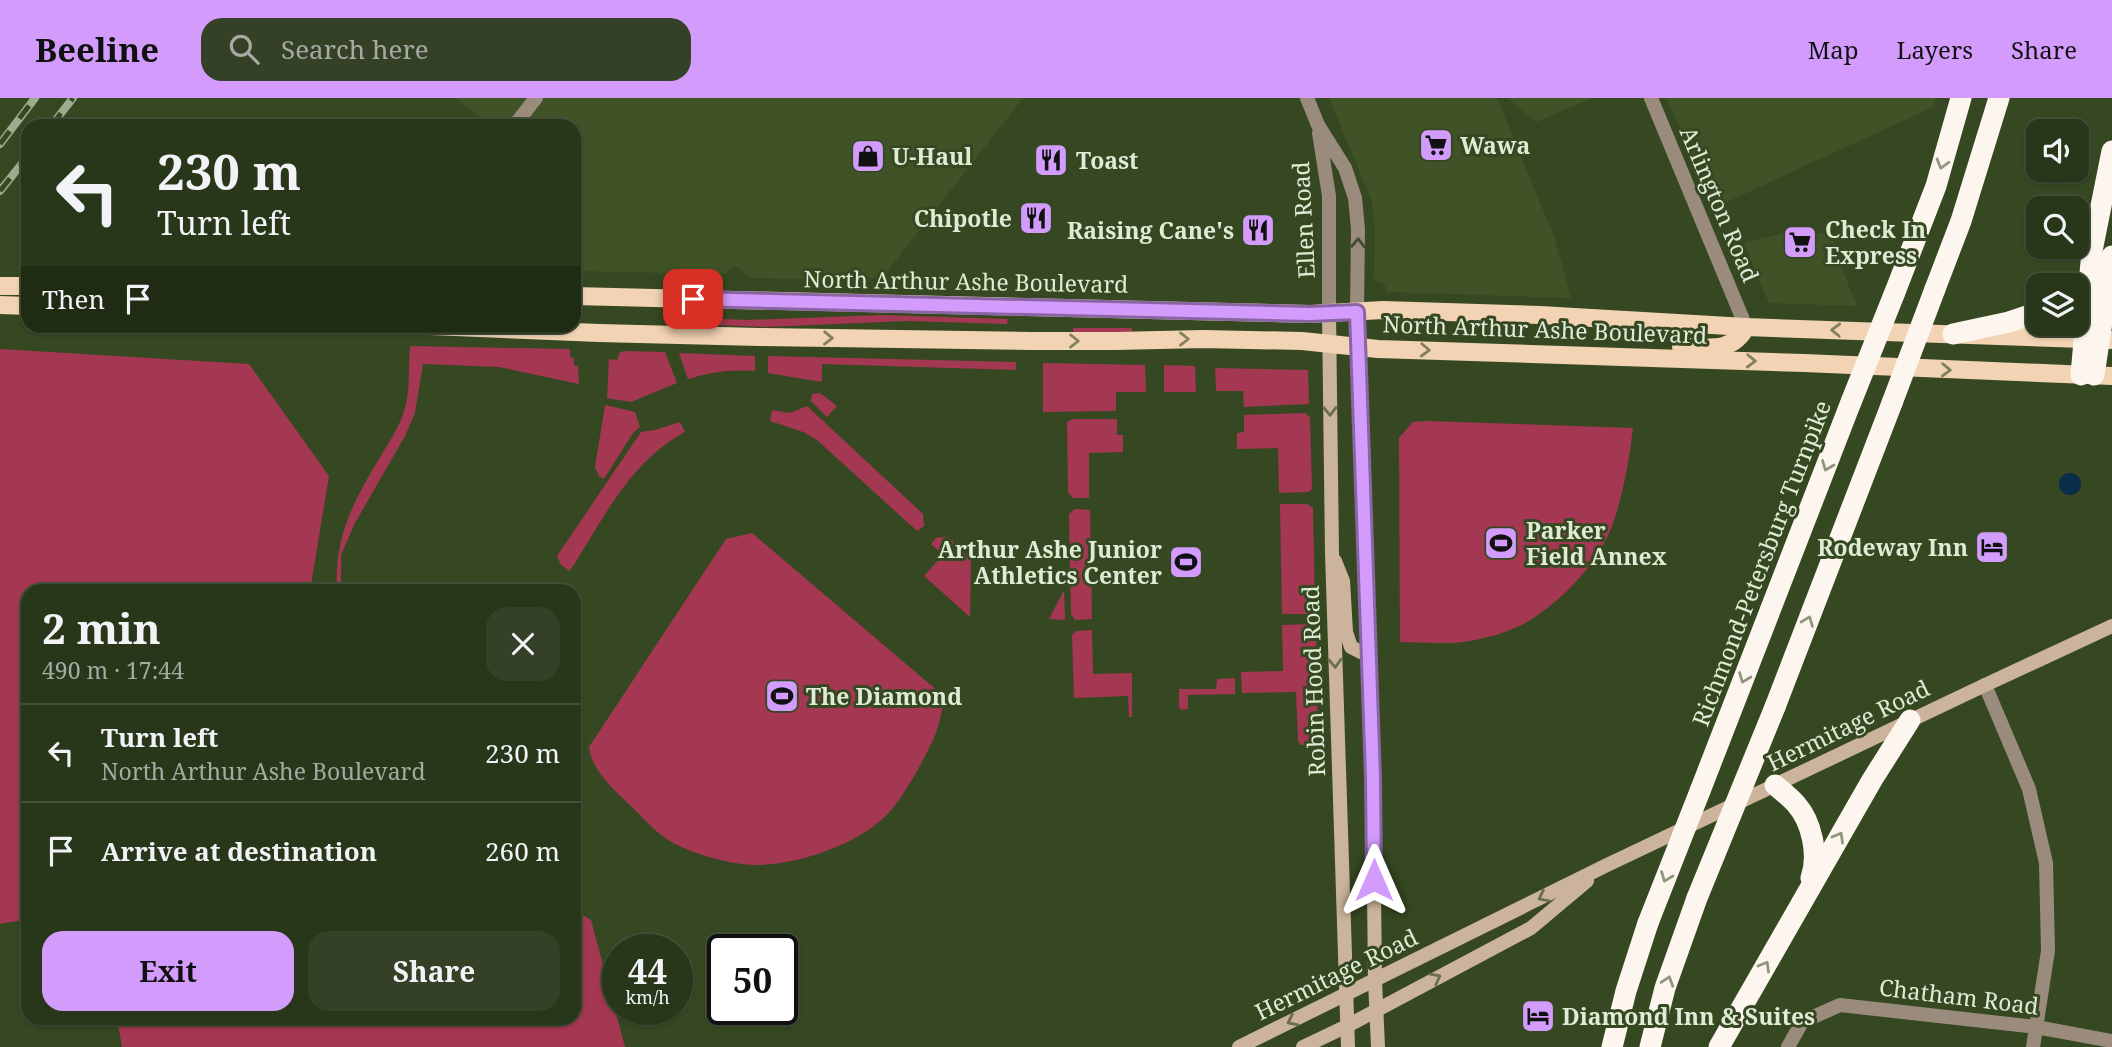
<!DOCTYPE html>
<html lang="en">
<head>
<meta charset="utf-8">
<style>
	:root { --surface:#28361a; --page:#344127; --text:#f1f3f6; --muted:#a5aba2; --line:#445039; --accent:#d39cfc }
	body { margin:0; font-family:"Noto Serif",serif; background:var(--page); color:var(--text); height:100vh; display:flex; flex-direction:column; font-size:26px; white-space:nowrap }
	* { box-sizing:border-box; margin:0 }
	p { font-size:23px; color:var(--muted) }
	.icon { flex:none; width:38px; height:38px; fill:none; stroke:currentColor; stroke-width:2; stroke-linecap:round; stroke-linejoin:round }
	.map { position:relative; flex:1; overflow:hidden }
	.details { position:absolute; left:21px; top:486px; width:560px; height:441px; display:flex; flex-direction:column; background:var(--surface); border-radius:21px; box-shadow:0 2px 5px #0004,0 0 0 2px var(--line) }
	.details>* { flex:none }
	.hud { position:absolute; left:21px; top:21px; width:560px; height:214px; border-radius:21px; box-shadow:0 2px 5px #0004,0 0 0 2px var(--line); background:#28361a; color:var(--text); overflow:hidden }
	.buttons { position:absolute; left:2026px; top:21px; display:grid; gap:14px }
	.buttons a { display:grid; place-items:center; width:63px; height:63px; border-radius:14px; background:var(--surface); box-shadow:0 2px 5px #0004,0 0 0 2px var(--line); font-size:35px }
	.speed { position:absolute; left:602px; top:836px; display:flex; gap:14px; font-size:35px; font-weight:700; text-align:center }
	.speed>* { display:grid; place-content:center; width:91px; height:91px; border-radius:50%; background:var(--surface); box-shadow:0 2px 5px #0004,0 0 0 2px var(--line); line-height:1 }
	.speed small { font-size:18px; font-weight:400 }
	.speed .limit { border:4px solid #111; border-radius:10px; background:#fff; color:#111 }
	.pin { position:absolute; display:grid; place-items:center; width:60px; height:60px; color:#fff; margin:-30px; border-radius:14px; box-shadow:0 4px 10px #0006 }
	.me { position:absolute; width:77px; margin:-38px; rotate:0deg; stroke-linejoin:round; filter:drop-shadow(0 0 5px #0008) }
	.turn { display:flex; align-items:center; gap:24px; height:147px; padding:0 21px; font-size:32px }
	.turn .icon { width:91px; height:91px; stroke-width:2.5 }
	.turn b { display:block; font-size:49px; line-height:60px }
	.then { display:flex; align-items:center; height:66px; padding:0 21px; background:#0003; gap:14px; font-size:26px }
	.round { display:grid; place-items:center; flex:none; width:74px; height:74px; border-radius:21px; background:var(--page) }
	.headline { display:flex; align-items:center; justify-content:space-between; height:119px; padding:0 21px }
	h1 { font-size:42px; font-weight:700; line-height:52px }
	.cta { display:flex; gap:14px; margin-top:auto; padding:14px 21px }
	.cta a { flex:1; height:80px; border-radius:21px; background:var(--accent); color:#111; font-size:28px; font-weight:700; line-height:80px; text-align:center }
	.cta a+a { background:var(--page); color:var(--text) }
	ul { padding:0; list-style:none }
	li { display:flex; align-items:center; gap:21px; height:98px; padding:0 21px; border-top:2px solid var(--line) }
	li div { flex:1 }
	li b { display:block; font-size:26px }
	li em { font-style:normal }
	header { display:flex; align-items:center; gap:42px; box-sizing:border-box; height:98px; padding:0 35px; background:var(--accent); color:#111 }
	header strong { font-size:33px }
	nav { display:flex; gap:38px; margin-inline-start:auto; font-size:24px }
	.search { width:490px; height:63px; background:var(--page); display:flex; align-items:center; gap:18px; box-sizing:border-box; padding:0 24px; border-radius:21px; color:var(--muted); font-size:26px }
	.map>svg:first-child { display:block }
	.built { fill:#3f5327 }
	.green { fill:#a43751 }
	.water { fill:#0b2d4c }
	.lines { fill:none; stroke-linecap:round; stroke-linejoin:round }
	.street { stroke:#9a8b7c; stroke-width:14 }
	.secondary { stroke:#cbb49b; stroke-width:14 }
	.primary { stroke:#f2d4b4; stroke-width:18 }
	.highway { stroke:#fdf6ee; stroke-width:21 }
	.rail-casing { stroke:#9dab8f; stroke-width:8 }
	.rail { stroke:#364822; stroke-width:5; stroke-dasharray:16; stroke-linecap:butt }
	.highway-bridge { stroke:#fdf6ee; stroke-width:21 }
	.oneway { stroke:#90967e }
	.oneway2 { stroke:#404f2b }
	.oneway3 { stroke:#81805c }
	.oneway4 { stroke:#6a6e4c }
	.route-casing { stroke:#8965a4; stroke-width:18 }
	.route { stroke:#d39cfc; stroke-width:12 }
	.labels { text-anchor:middle; dominant-baseline:central; stroke-width:6; stroke-linejoin:round; paint-order:stroke }
	.poi-label { font-size:23px; font-weight:bold; fill:#dfebd5; stroke:#364822; text-anchor:start }
	.street-label { font-size:23px; fill:#dfebd5; stroke:#364822 }
</style>
</head>
<body>
<header>
<strong>Beeline</strong>
<div class="search"><svg class="icon" aria-label="search" viewBox="0 0 24 24"><circle cx="10" cy="10" r="6"/><path d="M15 15l6 6"/></svg>Search here</div>
<nav><a>Map</a><a>Layers</a><a>Share</a></nav>
</header>
<div class="map">
<svg width="2112" height="949" viewBox="0 0 2112 949">
	<rect width="100%" height="100%" fill="#364822"/>
	<g class="built">
		<path d="M456 0H1023L882 180 810 179 807 181 751 180 735 167 725 176 574 173V28H491Z"/>
		<path d="M1329 0H1497L1555 141 1571 200 1387 194 1386 189 1381 184 1374 183 1375 130 1372 104Z"/>
		<path d="M1508 0H1593L1536 24Z"/>
		<path d="M1666 0H1936L1933 9 1718 108Z"/>
		<path d="M1783 135 1817 136V135L1835 137 1833 149 1857 208 1769 205 1744 145Z"/>
	</g>
	<g class="green">
		<path d="M882 217 1008 221 1007 226 907 223 765 229 669 225V219L747 222Z"/>
		<path d="M1073 230H1131L1133 233 1109 237 1073 236Z"/>
		<path d="M410 248 570 251V259L574 260V267L578 268 579 286 499 269 423 266 415 315 405 338 355 425 341 457V493H337C334 440 352 406 379 361 388 345 399 330 404 313 411 292 408 269 410 248Z"/>
		<path d="M0 251 249 266 329 378 310 493 28 494V821L0 826Z"/>
		<path d="M625 253 665 254 677 285 631 304 607 300 609 261 617 262 620 254Z"/>
		<path d="M679 255 755 258V273C732 271 709 274 688 281Z"/>
		<path d="M768 258 1016 264V272L822 266V284L768 275Z"/>
		<path d="M1043 265 1145 267 1146 294H1116V313L1043 314Z"/>
		<path d="M1164 267 1195 268 1196 294H1164Z"/>
		<path d="M1215 270 1308 272 1309 306 1244 309 1243 293H1216Z"/>
		<path d="M820 295 837 308 827 319 811 303 812 296Z"/>
		<path d="M605 307 635 314 640 329 633 335 604 381 599 378 595 369Z"/>
		<path d="M807 308 923 416 924 428 917 433 817 342 803 334 770 323 772 312 790 315Z"/>
		<path d="M1305 315 1310 319 1312 391 1309 394 1279 395 1278 350 1237 351V335L1244 334V317Z"/>
		<path d="M1073 321H1117V337H1123V354L1089 355V400H1073L1068 394 1067 324Z"/>
		<path d="M1427 323 1633 330C1629 362 1624 394 1613 425 1600 462 1568 497 1535 519 1517 532 1491 539 1470 543 1448 547 1422 544 1400 544L1399 340 1413 324Z"/>
		<path d="M680 324 685 334C630 363 602 423 570 473L561 467 557 458 641 334 655 332Z"/>
		<path d="M1280 406H1307L1313 410 1315 512 1310 516H1282Z"/>
		<path d="M1075 411 1090 412 1092 521 1075 522 1071 516 1069 416Z"/>
		<path d="M752 435 939 594 945 601C941 614 939 630 933 642 922 665 908 691 892 711 863 747 787 772 742 766 720 763 695 756 675 746 659 738 644 721 631 708 615 693 591 672 589 649L726 441Z"/>
		<path d="M942 439 949 440 971 461 970 519 924 478 943 457 931 446 936 440Z"/>
		<path d="M1064 492 1065 522 1049 521Z"/>
		<path d="M1311 526 1316 529 1318 647H1301L1298 643 1296 594 1242 595 1241 574 1283 573 1282 527Z"/>
		<path d="M1092 532 1093 576 1132 575V619H1129L1128 598 1074 600 1072 537 1076 533Z"/>
		<path d="M1235 580V596L1188 597V611L1181 612 1179 609V591H1216L1217 581Z"/>
		<path d="M574 812 591 822 625 949H122L117 921 574 920Z"/>
	</g>
	<circle class="water" cx="2070" cy="386" r="11"/>
	<g class="lines">
		<g class="street">
			<path d="M1307 0 1318 27 1345 70 1355 100 1358 131 1357 213"/>
			<path d="M1651 0 1746 229"/>
			<path d="M514 28 536 0"/>
			<path d="M1319 35 1329 98V215"/>
			<path d="M1985 587 2029 691 2046 765 2048 853 2033 949"/>
			<path d="M1788 949 1802 924 1840 907 2036 929 2112 943"/>
		</g>
		<g class="secondary">
			<path d="M1357 213 1373 705 1375 882 1378 949"/>
			<path d="M1329 215 1332 455 1348 949"/>
			<path d="M1335 463 1343 483 1346 534 1351 549 1369 558"/>
			<path d="M1239 949 1605 768 1985 587 2112 528"/>
			<path d="M1303 949 1347 928 1531 830 1587 783"/>
		</g>
		<g class="primary">
			<path d="M0 188H28"/>
			<path d="M574 198 1310 216 1383 212 1540 217 1746 229 2112 242"/>
			<path d="M0 207 28 208"/>
			<path d="M430 228 599 235 759 239 1032 243H1115L1203 241 1302 243 1378 251 1804 265 2112 278"/>
			<path d="M1681 249C1707 249 1732 256 1746 229"/>
		</g>
		<g class="highway">
			<path d="M1935 191 1961 123 1999 0"/>
			<path d="M1895 194 1936 88 1961 0"/>
			<path d="M1953 236 2009 224 2039 214"/>
			<path d="M2081 277 2092 153 2112 53"/>
			<path d="M2094 277 2112 158"/>
			<path d="M1775 609 1892 305"/>
			<path d="M1775 687C1782 693 1790 699 1796 706 1812 724 1819 757 1811 780"/>
			<path d="M1700 693 1851 304"/>
			<path d="M1612 949 1626 893 1648 825"/>
			<path d="M1650 949 1665 890 1697 800"/>
			<path d="M1719 949 1872 682 1910 622"/>
		</g>
		<g class="rail-casing">
			<g id="rail">
				<path d="M51 28 73 0"/>
				<path d="M0 46 35 0"/>
				<path d="M0 93 28 58"/>
			</g>
		</g>
		<use href="#rail" class="rail"/>
		<g class="highway-bridge">
			<path d="M1851 304 1895 194"/>
			<path d="M1892 305 1935 191"/>
			<path d="M1697 800 1775 609"/>
			<path d="M1648 825 1700 693"/>
		</g>
	</g>
	<defs><path id="oneway-chevron" d="M-2-3.5L2.5 0L-2 3.5" fill="none" stroke-width="1.6" stroke-linecap="round" stroke-linejoin="round" transform="scale(1.75)"/></defs>
	<g class="oneway">
		<use href="#oneway-chevron" transform="translate(1942 66) rotate(106)"/>
		<use href="#oneway-chevron" transform="translate(1827 368) rotate(111)"/>
		<use href="#oneway-chevron" transform="translate(1808 523) rotate(-69)"/>
		<use href="#oneway-chevron" transform="translate(1744 580) rotate(111)"/>
		<use href="#oneway-chevron" transform="translate(1839 739) rotate(-60)"/>
		<use href="#oneway-chevron" transform="translate(1666 779) rotate(111)"/>
		<use href="#oneway-chevron" transform="translate(1765 868) rotate(-60)"/>
		<use href="#oneway-chevron" transform="translate(1668 883) rotate(-72)"/>
	</g>
	<use class="oneway2" href="#oneway-chevron" transform="translate(1358 145) rotate(-89)"/>
	<g class="oneway3">
		<use href="#oneway-chevron" transform="translate(1836 232) rotate(-178)"/>
		<use href="#oneway-chevron" transform="translate(828 240) rotate(1)"/>
		<use href="#oneway-chevron" transform="translate(1184 241)"/>
		<use href="#oneway-chevron" transform="translate(1074 243)"/>
		<use href="#oneway-chevron" transform="translate(1425 252) rotate(2)"/>
		<use href="#oneway-chevron" transform="translate(1751 263) rotate(2)"/>
		<use href="#oneway-chevron" transform="translate(1946 272) rotate(2)"/>
	</g>
	<g class="oneway4">
		<use href="#oneway-chevron" transform="translate(1330 313) rotate(89)"/>
		<use href="#oneway-chevron" transform="translate(1335 565) rotate(88)"/>
		<use href="#oneway-chevron" transform="translate(1543 799) rotate(154)"/>
		<use href="#oneway-chevron" transform="translate(1436 880) rotate(-28)"/>
		<use href="#oneway-chevron" transform="translate(1292 923) rotate(154)"/>
	</g>
	<g class="lines">
		<g class="route-casing">
			<path id="route" d="M693 201 1310 216 1357 214 1373 680 1374 782"/>
		</g>
		<use href="#route" class="route"/>
	</g>
	<defs>
		<g id="supermarket-square" transform="scale(1.75)"><rect x="-9" y="-9" width="18" height="18" rx="4" fill="#d39cfc" stroke="#364822"/><path d="M-6-5.5h2.5l.6 2H6L4.5 2H-2.5L-4.4-4H-6ZM-1.5 3.2a1.3 1.3 0 1 0 .1 0ZM3 3.2a1.3 1.3 0 1 0 .1 0Z" fill="#111"/></g>
		<g id="shop-square" transform="scale(1.75)"><rect x="-9" y="-9" width="18" height="18" rx="4" fill="#d39cfc" stroke="#364822"/><path d="M-5-2.5h2.3a2.7 3.5 0 0 1 5.4 0H5L5.5 6h-11ZM-1.5-2.5h3a1.5 2.3 0 0 0-3 0Z" fill="#111"/></g>
		<g id="restaurant-square" transform="scale(1.75)"><rect x="-9" y="-9" width="18" height="18" rx="4" fill="#d39cfc" stroke="#364822"/><path d="M-5-6h1v4h1v-4h1v4h1v-4h1v5L-1.5 .5V6h-2V.5L-5-1ZM5-6V6H3V1.5H1.5Q1.5-4 5-6Z" fill="#111"/></g>
		<g id="stadium-square" transform="scale(1.75)"><rect x="-9" y="-9" width="18" height="18" rx="4" fill="#d39cfc" stroke="#364822"/><path d="M0-5a6.5 5 0 1 0 0 10a6.5 5 0 1 0 0-10ZM-3.5-1.8h7v3.6h-7Z" fill="#111"/></g>
		<g id="hotel-square" transform="scale(1.75)"><rect x="-9" y="-9" width="18" height="18" rx="4" fill="#d39cfc" stroke="#364822"/><path d="M-6-4.5h1.5V1H6V5H4.5V3h-9V5H-6ZM-4 0a1.8 1.8 0 1 1 3.6 0ZM.5 0V-2.5h3Q6-2.5 6 0Z" fill="#111"/></g>
	</defs>
	<g fill-rule="evenodd">
		<use href="#supermarket-square" x="1436" y="47"/>
		<use href="#shop-square" x="868" y="58"/>
		<use href="#restaurant-square" x="1051" y="62"/>
		<use href="#restaurant-square" x="1036" y="120"/>
		<use href="#restaurant-square" x="1258" y="132"/>
		<use href="#supermarket-square" x="1800" y="144"/>
		<use href="#stadium-square" x="1501" y="445"/>
		<use href="#hotel-square" x="1992" y="449"/>
		<use href="#stadium-square" x="1186" y="464"/>
		<use href="#stadium-square" x="782" y="598"/>
		<use href="#hotel-square" x="1538" y="918"/>
	</g>
	<g class="labels">
		<g class="poi-label">
			<text x="1460" y="47">Wawa</text>
			<text x="892" y="58">U-Haul</text>
			<text x="1076" y="62">Toast</text>
			<text x="1012" y="120" text-anchor="end">Chipotle</text>
			<text x="1825" y="131">Check In<tspan x="1825" dy="26">Express</tspan></text>
			<text x="1234" y="132" text-anchor="end">Raising Cane's</text>
			<text x="1526" y="432">Parker<tspan x="1526" dy="26">Field Annex</tspan></text>
			<text x="1968" y="449" text-anchor="end">Rodeway Inn</text>
			<text x="1162" y="451" text-anchor="end">Arthur Ashe Junior<tspan x="1162" dy="26">Athletics Center</tspan></text>
			<text x="806" y="598">The Diamond</text>
			<text x="1562" y="918">Diamond Inn &amp; Suites</text>
		</g>
		<g class="street-label">
			<text transform="translate(1720 106) rotate(67)">Arlington Road</text>
			<text transform="translate(1303 122) rotate(-93)">Ellen Road</text>
			<text transform="translate(966 183) rotate(1)">North Arthur Ashe Boulevard</text>
			<text transform="translate(1545 231) rotate(2)">North Arthur Ashe Boulevard</text>
			<text transform="translate(1761 465) rotate(-69)">Richmond-Petersburg Turnpike</text>
			<text transform="translate(1313 583) rotate(-92)">Robin Hood Road</text>
			<text transform="translate(1848 627) rotate(-26)">Hermitage Road</text>
			<text transform="translate(1336 876) rotate(-26)">Hermitage Road</text>
			<text transform="translate(1959 898) rotate(7)">Chatham Road</text>
		</g>
	</g>
</svg>
<div class="buttons">
<a><svg class="icon" aria-label="sound" viewBox="0 0 24 24"><path d="M4 9h4l5-4v14l-5-4H4zM17 9q2 3 0 6"/></svg></a>
<a><svg class="icon" aria-label="search" viewBox="0 0 24 24"><circle cx="10" cy="10" r="6"/><path d="M15 15l6 6"/></svg></a>
<a><svg class="icon" aria-label="layers" viewBox="0 0 24 24"><path d="M12 4l9 5-9 5-9-5zM3 14l9 5 9-5"/></svg></a>
</div>
<div class="speed"><div>44<small>km/h</small></div><div class="limit">50</div></div>
<div class="pin" style="left:693px;top:201px;background:#d93025"><svg class="icon" aria-label="arrive" viewBox="0 0 24 24"><path d="M6 21V4h12l-3 4 3 4H6"/></svg></div>
<svg class="me" style="left:1374px;top:782px" viewBox="-20 -20 40 40"><path d="M0-17L14 15 0 8-14 15z" fill="#d39cfc" stroke="#fff" stroke-width="4"/></svg>
<div class="hud">
<div class="turn"><svg class="icon" aria-label="left" viewBox="0 0 24 24"><path d="M17 20v-9H6M10 6l-5 5 5 5"/></svg><div><b>230 m</b>Turn left</div></div>
<div class="then">Then<svg class="icon" aria-label="arrive" viewBox="0 0 24 24"><path d="M6 21V4h12l-3 4 3 4H6"/></svg></div>
</div>
<section class="details">
<div class="headline"><div><h1>2 min</h1><p>490 m · 17:44</p></div><a class="round"><svg class="icon" aria-label="close" viewBox="0 0 24 24"><path d="M6 6l12 12M18 6L6 18"/></svg></a></div>
<ul>
<li><svg class="icon" aria-label="left" viewBox="0 0 24 24"><path d="M17 20v-9H6M10 6l-5 5 5 5"/></svg><div><b>Turn left</b><p>North Arthur Ashe Boulevard</p></div><em>230 m</em></li>
<li><svg class="icon" aria-label="arrive" viewBox="0 0 24 24"><path d="M6 21V4h12l-3 4 3 4H6"/></svg><div><b>Arrive at destination</b></div><em>260 m</em></li>
</ul>
<div class="cta"><a>Exit</a><a>Share</a></div>
</section>
</div>
</body>
</html>
